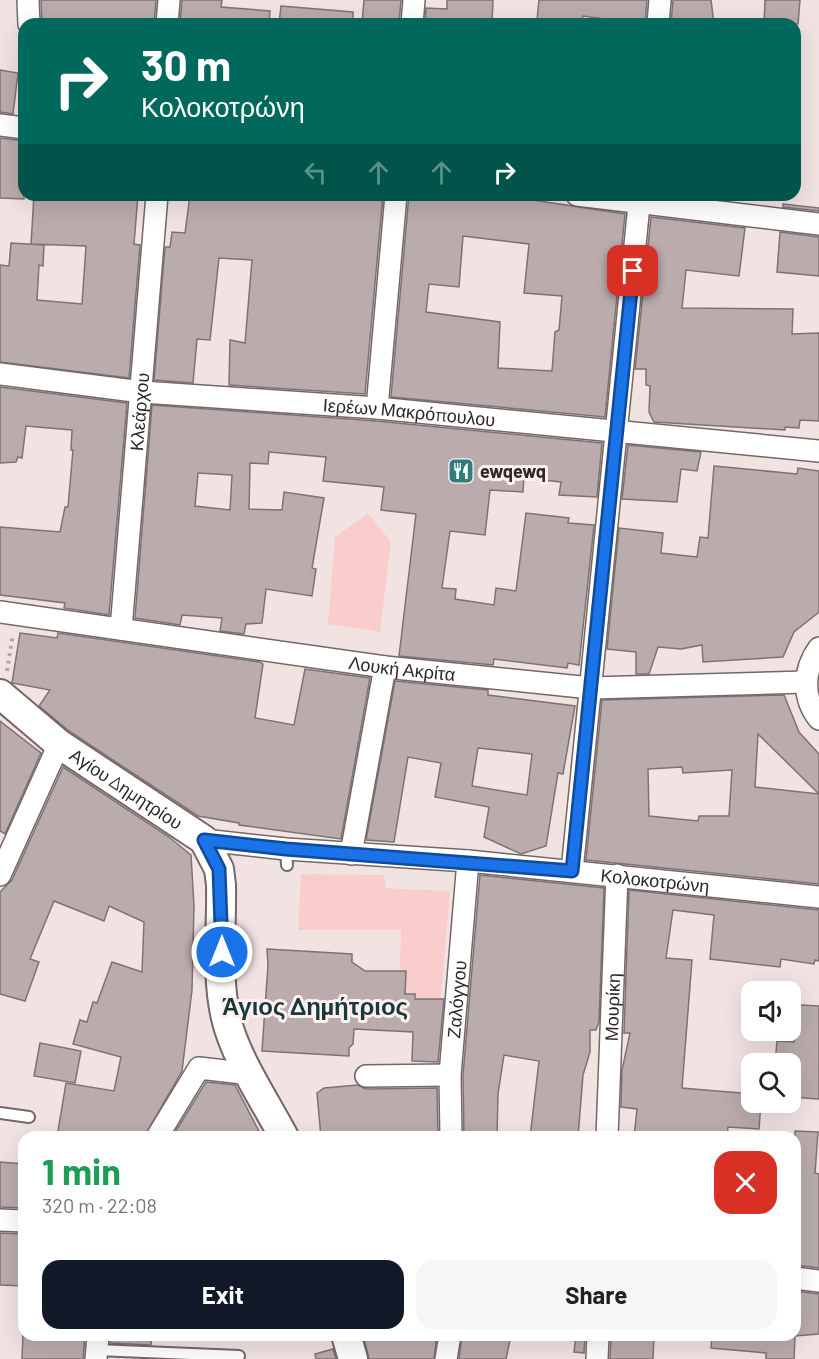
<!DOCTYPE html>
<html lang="en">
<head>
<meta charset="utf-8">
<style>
	:root { --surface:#fff; --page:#f6f6f6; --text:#222; --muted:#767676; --accent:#111827 }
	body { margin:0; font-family:Barlow,sans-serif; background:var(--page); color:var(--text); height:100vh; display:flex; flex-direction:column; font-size:22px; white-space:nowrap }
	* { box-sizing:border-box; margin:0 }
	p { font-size:20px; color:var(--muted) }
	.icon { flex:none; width:33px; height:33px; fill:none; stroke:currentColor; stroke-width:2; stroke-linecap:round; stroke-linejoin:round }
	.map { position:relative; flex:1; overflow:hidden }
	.sheet { position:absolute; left:18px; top:1131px; width:783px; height:210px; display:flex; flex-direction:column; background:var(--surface); border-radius:18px; box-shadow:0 6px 24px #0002 }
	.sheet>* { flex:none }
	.guide { position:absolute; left:18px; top:18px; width:783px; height:183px; border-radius:18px; box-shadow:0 6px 24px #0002; background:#00695c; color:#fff; overflow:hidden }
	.controls { position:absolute; left:741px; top:981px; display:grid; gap:12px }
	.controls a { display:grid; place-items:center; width:60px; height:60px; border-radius:12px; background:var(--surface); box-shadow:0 6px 24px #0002; font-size:30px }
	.pin { position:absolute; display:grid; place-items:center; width:51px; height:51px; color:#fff; margin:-26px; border-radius:12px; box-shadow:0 3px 9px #0006 }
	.me { position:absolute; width:66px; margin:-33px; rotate:0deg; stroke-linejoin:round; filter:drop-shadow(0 0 4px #0008) }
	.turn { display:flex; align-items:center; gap:21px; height:126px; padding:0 24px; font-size:27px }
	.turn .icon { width:78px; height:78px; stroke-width:2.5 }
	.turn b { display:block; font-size:42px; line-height:51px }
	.lanes { display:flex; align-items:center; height:57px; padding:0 24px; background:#0003; justify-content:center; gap:30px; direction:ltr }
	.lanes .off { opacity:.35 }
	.round { display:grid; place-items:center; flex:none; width:63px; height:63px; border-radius:18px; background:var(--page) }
	.headline { display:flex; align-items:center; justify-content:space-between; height:102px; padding:0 24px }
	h1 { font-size:36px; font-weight:700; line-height:45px; color:#1e9e55 }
	.primary-button { display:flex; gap:12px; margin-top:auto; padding:12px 24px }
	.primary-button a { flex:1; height:69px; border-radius:18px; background:var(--accent); color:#fff; font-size:24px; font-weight:700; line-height:69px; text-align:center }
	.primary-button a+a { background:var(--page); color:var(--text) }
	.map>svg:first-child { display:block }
	.green { fill:#facdcd }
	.building { fill:#baacac; stroke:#7f7272; stroke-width:1.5; fill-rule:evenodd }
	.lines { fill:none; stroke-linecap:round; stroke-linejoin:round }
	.lane-casing { stroke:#746867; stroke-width:14 }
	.street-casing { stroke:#746867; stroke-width:24 }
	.secondary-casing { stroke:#746867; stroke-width:32 }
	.path { stroke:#b3a7a7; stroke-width:4; stroke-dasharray:3 4.5; stroke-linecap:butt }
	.lane { stroke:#fff; stroke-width:10 }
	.street { stroke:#fff; stroke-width:21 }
	.secondary { stroke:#fff; stroke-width:28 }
	.route-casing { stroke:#114b97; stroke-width:15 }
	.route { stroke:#1a73e8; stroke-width:10 }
	.labels { text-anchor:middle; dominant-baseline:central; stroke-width:6; stroke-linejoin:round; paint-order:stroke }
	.street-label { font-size:18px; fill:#2d2727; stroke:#fff0f0 }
	.poi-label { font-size:18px; font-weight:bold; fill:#2d2727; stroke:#fff0f0; text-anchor:start }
	.district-label { font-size:24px; font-weight:bold; fill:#16393a; stroke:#fff0f0 }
</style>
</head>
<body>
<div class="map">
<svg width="819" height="1359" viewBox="0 0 819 1359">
	<rect width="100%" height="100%" fill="#f2e3e3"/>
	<g class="green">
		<path d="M368 513 391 542 380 632 328 624 335 537Z"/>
		<path d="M301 874 384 875 386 888 450 891 441 999H415V994H405L406 972 400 971 401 930H298Z"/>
	</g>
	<g class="building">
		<path d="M41 0H156L154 24H42Z"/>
		<path d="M182 0H222L221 7 270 11 269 24H180Z"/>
		<path d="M364 0H401L399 24H362Z"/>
		<path d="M447 0H493L492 24H425L426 8 447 9Z"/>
		<path d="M539 0H647L645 24H619L618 21 583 16 581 24 537 20Z"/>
		<path d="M673 0H711L714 24H671Z"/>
		<path d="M765 0H800L798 24H764Z"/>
		<path d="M281 6 353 12V24H279Z"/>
		<path d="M0 70 18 73 13 114 0 112Z"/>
		<path d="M0 138 24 141V199L0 198Z"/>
		<path d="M34 195H138L134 244 140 245 129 378 0 362V265L9 266 11 243 44 245 43 266 39 265 37 300 82 304 86 246 31 244Z"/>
		<path d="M190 195H383L365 394 229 385 230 340 245 343 252 260 219 258 210 340 197 339 193 383 154 380 165 247H170L172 232 185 233Z"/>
		<path d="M409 195H499L625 214 605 417 391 397ZM463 236 529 244 524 293 562 296 559 330 555 332 552 371 498 368 500 322 426 312 429 284 459 287Z"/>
		<path d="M783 204 819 208V211L783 207Z"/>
		<path d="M651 217 745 228 739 276 686 270 682 308 793 309 792 334 819 333V421L800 420 799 428 785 427V430L654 422 649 412 650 386 646 385V369H635Z"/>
		<path d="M780 232 819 237V276L777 272Z"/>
		<path d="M0 387 127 403 109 615 64 608 65 603 0 595V527L60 532 65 507H68L73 450H71L72 430 26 426 22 458 18 457 16 462 0 463Z"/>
		<path d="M152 405 376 421 602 443 597 497 559 495 561 482 524 478 523 492 490 490 485 535 450 531 442 588 456 589 455 599 494 605 496 588 516 591 526 513 569 518 568 523 594 525 579 665 568 663 567 668 494 659 493 665 399 656 416 514 381 510 384 487 323 481 326 457 269 452 268 464 250 463 249 509 282 510 284 492 324 498 312 568 316 569 312 596 266 589 262 623 246 624 244 634 220 631 222 618 182 615 180 625 135 618ZM198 473 232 475 230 510 195 506Z"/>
		<path d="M628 445 701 452 697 471 681 469 677 502 622 499Z"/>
		<path d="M714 466 797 474 798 468 819 471V612L794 632 783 657 703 662 702 645 681 649 658 647 649 674H636V652L607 649 619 528 663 533 661 553 697 557 700 537 708 538Z"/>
		<path d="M20 633 57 638 58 633 260 662 263 664 255 718 294 725 305 669 370 678 341 839 239 825V823L198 816 69 731 39 706 50 690 12 683Z"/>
		<path d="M395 681 488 690V695L575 706 563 774 558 773 546 846 521 854 484 837 489 807 435 797 441 763 408 757 394 842 366 840ZM478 748 532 754 527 795 472 786Z"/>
		<path d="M784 695 799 732 819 754V884L586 860 602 700ZM758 734 819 794 755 787ZM682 767 683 773 732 770 729 816H699L698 821 649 816 648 769Z"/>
		<path d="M0 721 41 753 5 834 0 831Z"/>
		<path d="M63 767 169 837 191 855 194 906 192 990 182 1071 144 1137H57L66 1083 114 1091 121 1057 73 1044 80 1020 87 1022 93 1002 97 1003 112 962 142 972 144 922 109 906 104 921 54 901 30 959 39 962 25 1001 0 994V892L12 880Z"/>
		<path d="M480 875 604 888 599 1022 596 1030H590V1052L583 1075 578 1137H530L539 1061 504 1055 498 1094 497 1137H464L463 1075Z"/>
		<path d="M629 890 819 910V961L815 960 814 964 781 959 780 967 710 959 714 915 673 910 666 958 692 960 682 1088 752 1094V1102H761L759 1129 728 1127 727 1137H634L637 1109 621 1107 622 1070 630 1033H624Z"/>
		<path d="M267 949 352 954V962L365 971H406L405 994H415V999H444L438 1062 412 1061 413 1032 354 1029 353 1044 349 1048V1056L262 1051 268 965Z"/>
		<path d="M801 1005 819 1006V1099L790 1097V1064H775L777 1041 794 1042 796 1007Z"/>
		<path d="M40 1043 81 1051 75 1083 34 1076Z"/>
		<path d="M206 1082 235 1085 262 1137H172Z"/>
		<path d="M358 1085 366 1089 437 1088 438 1137H321L317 1093 324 1088Z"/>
		<path d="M795 1131 818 1132 815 1173 819 1174V1268L795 1265Z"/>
		<path d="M0 1162 24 1164V1208L0 1207Z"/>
		<path d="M0 1233 24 1234V1286L0 1285Z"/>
		<path d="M795 1291 819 1294V1334L795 1336 794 1359H766V1353L711 1348 712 1335H795Z"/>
		<path d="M23 1335H85L83 1359H22Z"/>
		<path d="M111 1335H152L151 1345 110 1343Z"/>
		<path d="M363 1335H437L434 1359H369Z"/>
		<path d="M462 1335H511L506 1359H459Z"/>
		<path d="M576 1335H585L584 1353 574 1352Z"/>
		<path d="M611 1335H654L653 1359H610Z"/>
		<path d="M333 1349 336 1359H316L315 1354Z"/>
	</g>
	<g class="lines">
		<g class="lane-casing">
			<g id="lane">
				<path d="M286 849 287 865"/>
				<path d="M0 1113 29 1117"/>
				<path d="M97 1350 239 1356"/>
			</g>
		</g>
		<g class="street-casing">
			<g id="street">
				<path d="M28 0 29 24"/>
				<path d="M167 24 169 0"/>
				<path d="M412 24 414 0"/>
				<path d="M658 24 660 0"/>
				<path d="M0 125 24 128"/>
				<path d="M577 195 819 224"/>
				<path id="s1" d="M0 374 142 392 377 408 819 451"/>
				<path d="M377 408 396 195"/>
				<path id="s2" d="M0 612 385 667 591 688 806 682"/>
				<path id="s3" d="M121 629 157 195"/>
				<path d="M819 648C803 670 802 698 819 719"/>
				<path id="s4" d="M204 840 286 849 468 861 819 897"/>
				<path d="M351 854 385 667"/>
				<path d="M572 871 640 195"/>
				<path d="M0 875 59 744"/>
				<path d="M366 1076 450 1075"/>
				<path d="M157 1137 199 1068 251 1074"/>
				<path id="s5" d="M451 1137 450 1075 468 861"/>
				<path id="s6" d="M607 1137 617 875"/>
				<path d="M0 1220 24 1221"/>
				<path d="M795 1278 819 1281"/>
				<path d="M96 1359 98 1335"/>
				<path d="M446 1359 450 1335"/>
				<path d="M597 1359 598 1335"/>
			</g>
		</g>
		<g class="secondary-casing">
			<g id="secondary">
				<path id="s7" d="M0 694 59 744 204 840 219 869 221 885C222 928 216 976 226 1018 235 1057 265 1101 284 1137"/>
				<path d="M346 1335 353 1359"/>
			</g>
		</g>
		<path class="path" d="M7 671 13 634"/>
		<use href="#lane" class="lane"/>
		<use href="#street" class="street"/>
		<use href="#secondary" class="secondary"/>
	</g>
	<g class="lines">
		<g class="route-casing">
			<path id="route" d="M222 952 219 869 204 840 286 849 572 871 633 271"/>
		</g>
		<use href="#route" class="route"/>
	</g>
	<defs>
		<g id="restaurant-square" transform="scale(1.35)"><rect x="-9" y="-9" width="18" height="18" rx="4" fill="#337c7e" stroke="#fff0f0"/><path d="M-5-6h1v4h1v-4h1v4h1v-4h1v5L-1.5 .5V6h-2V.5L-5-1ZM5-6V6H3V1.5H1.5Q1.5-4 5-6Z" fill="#fff"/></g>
	</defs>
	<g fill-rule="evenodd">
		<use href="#restaurant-square" x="461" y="471"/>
	</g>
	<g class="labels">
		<g class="street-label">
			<text stroke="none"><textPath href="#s3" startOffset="218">Κλεάρχου</textPath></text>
			<text stroke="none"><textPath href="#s1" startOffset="411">Ιερέων Μακρόπουλου</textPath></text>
			<text stroke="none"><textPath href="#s2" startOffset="406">Λουκή Ακρίτα</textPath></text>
			<text stroke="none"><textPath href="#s7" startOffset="158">Αγίου Δημητρίου</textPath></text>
			<text stroke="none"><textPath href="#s4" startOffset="453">Κολοκοτρώνη</textPath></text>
			<text stroke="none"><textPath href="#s5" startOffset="138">Ζαλόγγου</textPath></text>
			<text stroke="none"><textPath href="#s6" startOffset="130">Μουρίκη</textPath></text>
		</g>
		<g class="poi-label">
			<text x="480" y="471">ewqewq</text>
		</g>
		<g class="district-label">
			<text x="315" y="1005">Άγιος Δημήτριος</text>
		</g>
	</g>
</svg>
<div class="controls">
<a><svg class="icon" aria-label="sound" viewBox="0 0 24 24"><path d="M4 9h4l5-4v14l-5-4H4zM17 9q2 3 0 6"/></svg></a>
<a><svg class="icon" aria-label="search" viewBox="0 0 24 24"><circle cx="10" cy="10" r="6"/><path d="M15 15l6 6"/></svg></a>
</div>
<div class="pin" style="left:633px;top:271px;background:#d93025"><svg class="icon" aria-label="arrive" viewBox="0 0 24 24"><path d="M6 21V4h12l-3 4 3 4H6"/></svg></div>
<svg class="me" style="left:222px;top:952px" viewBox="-20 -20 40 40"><circle r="17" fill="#1a73e8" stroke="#fff" stroke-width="3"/><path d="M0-11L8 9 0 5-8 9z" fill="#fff"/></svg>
<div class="guide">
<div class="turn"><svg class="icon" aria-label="right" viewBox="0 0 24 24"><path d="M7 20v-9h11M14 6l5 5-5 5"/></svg><div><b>30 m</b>Κολοκοτρώνη</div></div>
<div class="lanes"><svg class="icon off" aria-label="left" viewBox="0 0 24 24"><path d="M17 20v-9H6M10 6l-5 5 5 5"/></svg><svg class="icon off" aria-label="ahead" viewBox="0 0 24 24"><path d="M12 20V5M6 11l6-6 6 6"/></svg><svg class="icon off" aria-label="ahead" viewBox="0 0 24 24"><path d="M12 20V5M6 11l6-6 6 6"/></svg><svg class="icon" aria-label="right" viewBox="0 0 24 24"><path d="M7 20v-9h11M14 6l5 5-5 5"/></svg></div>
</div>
<section class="sheet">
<div class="headline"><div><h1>1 min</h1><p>320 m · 22:08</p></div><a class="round" style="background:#d93025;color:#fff"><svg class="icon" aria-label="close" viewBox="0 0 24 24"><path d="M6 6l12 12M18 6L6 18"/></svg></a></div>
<div class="primary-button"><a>Exit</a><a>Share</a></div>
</section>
</div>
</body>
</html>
